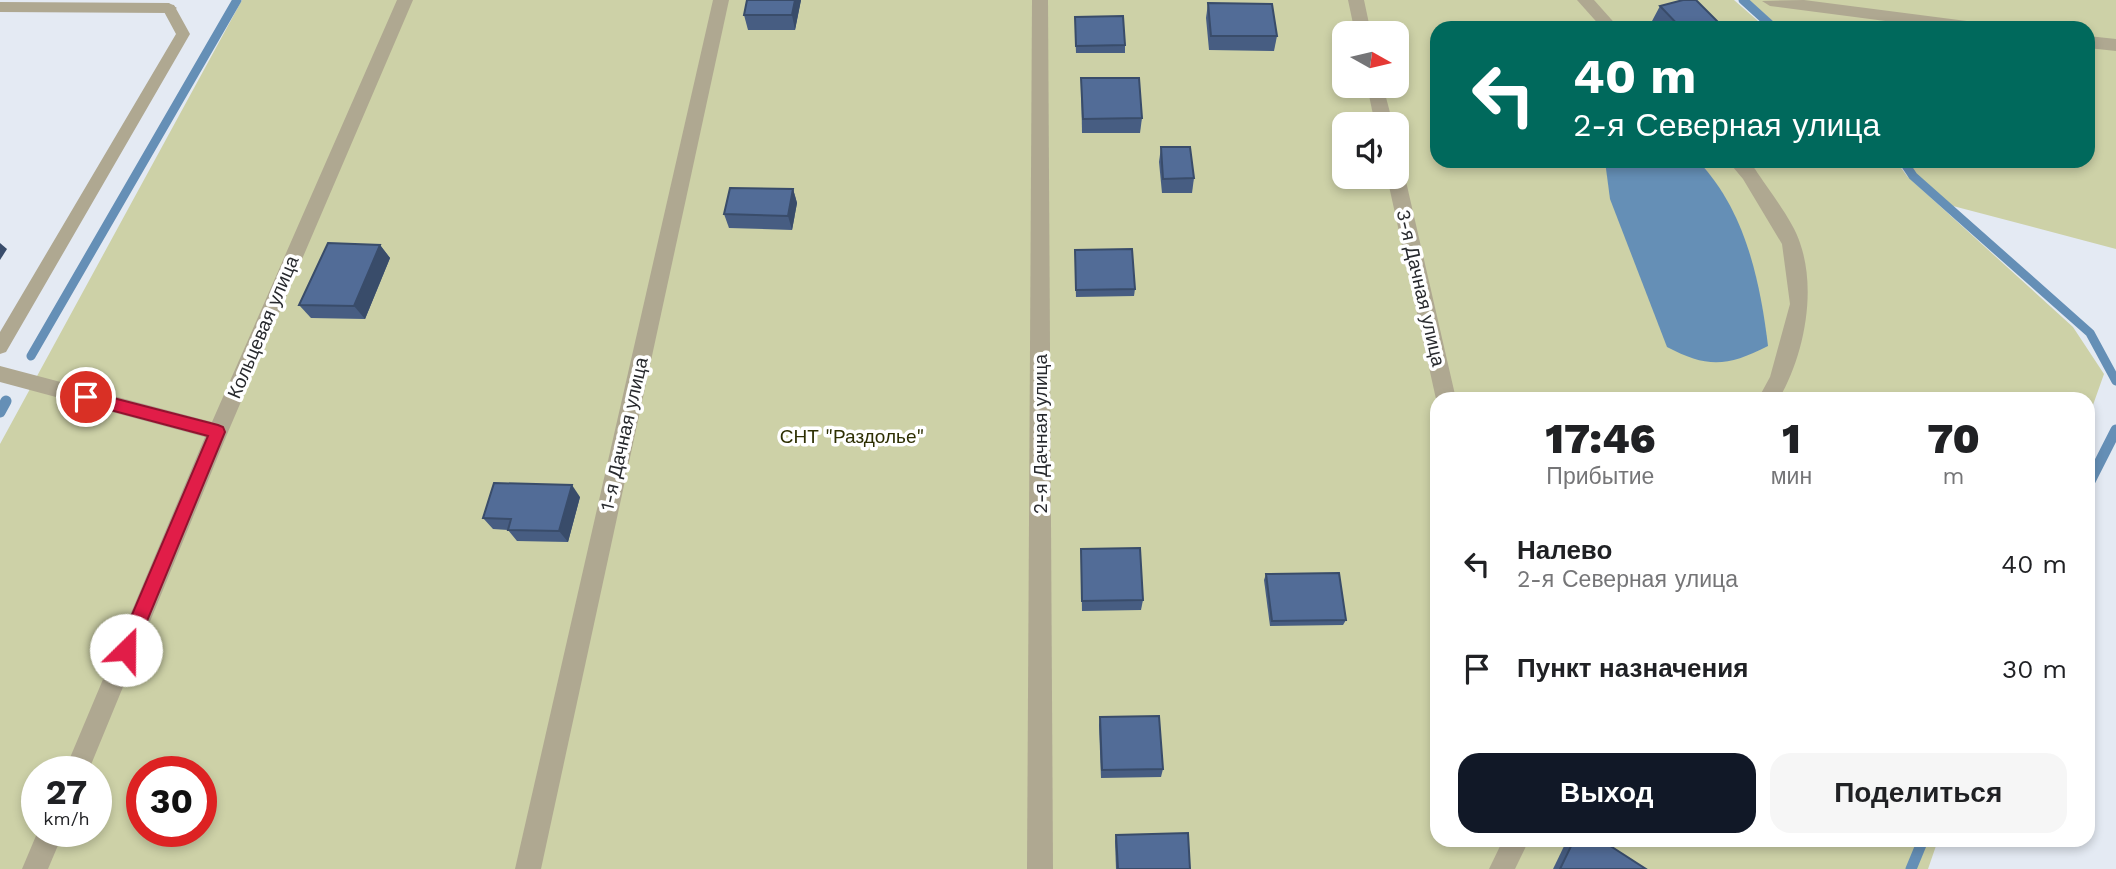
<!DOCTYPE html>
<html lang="ru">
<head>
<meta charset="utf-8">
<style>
	:root { --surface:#fff; --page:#f6f6f6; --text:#202124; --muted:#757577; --accent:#111827 }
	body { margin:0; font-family:"Work Sans",sans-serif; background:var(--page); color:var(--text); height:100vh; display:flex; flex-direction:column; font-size:26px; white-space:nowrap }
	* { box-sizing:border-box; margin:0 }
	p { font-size:23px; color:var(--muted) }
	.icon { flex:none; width:38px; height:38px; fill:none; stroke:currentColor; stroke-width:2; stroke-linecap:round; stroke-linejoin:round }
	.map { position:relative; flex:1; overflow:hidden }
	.drawer { position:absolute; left:1430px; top:392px; width:665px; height:455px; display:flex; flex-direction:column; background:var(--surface); border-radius:21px; box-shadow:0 4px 10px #0003 }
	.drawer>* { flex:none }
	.guide { position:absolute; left:1430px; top:21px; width:665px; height:147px; border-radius:21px; box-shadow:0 4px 10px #0003; background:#00695c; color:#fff; overflow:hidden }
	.needle { width:46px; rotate:98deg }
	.buttons { position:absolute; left:1332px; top:21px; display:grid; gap:14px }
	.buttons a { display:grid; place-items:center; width:77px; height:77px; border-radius:14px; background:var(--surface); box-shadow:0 4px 10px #0003; font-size:35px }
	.speed { position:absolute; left:21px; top:756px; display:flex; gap:14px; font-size:35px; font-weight:700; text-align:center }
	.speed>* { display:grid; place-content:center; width:91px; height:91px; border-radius:50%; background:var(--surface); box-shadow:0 4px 10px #0003; line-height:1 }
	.speed small { font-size:18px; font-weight:400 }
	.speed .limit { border:10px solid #d22; background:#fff; color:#111 }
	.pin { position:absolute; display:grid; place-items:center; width:60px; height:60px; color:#fff; margin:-30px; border:4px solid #fff; border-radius:50%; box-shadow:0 2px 7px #0007 }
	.me { position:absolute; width:77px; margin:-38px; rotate:23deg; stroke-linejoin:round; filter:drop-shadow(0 0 5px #0008) }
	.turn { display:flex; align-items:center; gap:24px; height:147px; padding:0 28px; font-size:32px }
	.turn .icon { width:91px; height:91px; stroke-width:2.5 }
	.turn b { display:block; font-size:49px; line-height:60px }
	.eta { display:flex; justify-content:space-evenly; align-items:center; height:119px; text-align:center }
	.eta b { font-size:42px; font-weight:800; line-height:49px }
	.primary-button { display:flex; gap:14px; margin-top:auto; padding:14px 28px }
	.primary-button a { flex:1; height:80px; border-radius:21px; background:var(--accent); color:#fff; font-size:28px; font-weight:800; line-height:80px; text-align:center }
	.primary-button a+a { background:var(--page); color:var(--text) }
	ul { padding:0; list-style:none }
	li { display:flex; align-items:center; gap:21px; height:105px; padding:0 28px }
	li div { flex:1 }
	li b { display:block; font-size:26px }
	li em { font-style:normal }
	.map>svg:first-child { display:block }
	.green { fill:#cdd1a7; fill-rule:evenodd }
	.water { fill:#658fb6 }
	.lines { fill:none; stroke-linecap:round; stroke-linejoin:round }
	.stream-far1 { stroke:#658fb6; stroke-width:9 }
	.stream { stroke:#658fb6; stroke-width:11 }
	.lane { fill:#afa891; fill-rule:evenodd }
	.street { fill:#afa891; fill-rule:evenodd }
	.wall { fill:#475d82 }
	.shaded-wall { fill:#394c6a }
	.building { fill:#526c97; stroke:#394c6a; stroke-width:2 }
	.route { fill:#e11d48; stroke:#92132f; stroke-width:2 }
	.labels { text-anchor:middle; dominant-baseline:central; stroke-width:7; stroke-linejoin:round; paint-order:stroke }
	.street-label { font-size:19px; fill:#282a2e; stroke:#fff }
	.park-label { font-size:19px; fill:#2d2f02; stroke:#fff }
</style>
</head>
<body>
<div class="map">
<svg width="2116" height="869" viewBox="0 0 2116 869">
	<rect width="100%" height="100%" fill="#e4eaf3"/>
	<g class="green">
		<path d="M242 0H1734L1766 28H1437V161H1896L1907 176 2073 327 2104 374 2088 419V399H1437V840H1938L1928 869H0V444ZM1344 33H1396V86H1344ZM1344 124H1396V177H1344ZM37 772H96V831H37ZM142 772H201V831H142Z"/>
		<path d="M1749 0H2116V249L1953 206 1916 176 1906 161H2088V28H1780Z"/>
	</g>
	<path class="water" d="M1605 161H1698C1745 210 1760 280 1768 346 1727 367 1707 368 1667 347L1610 199Z"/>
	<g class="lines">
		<g class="stream-far1">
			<path d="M1743 0 1774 28"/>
			<path d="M1903 161 1913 176 2090 333 2116 381"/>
			<path d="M31 356 237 0"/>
		</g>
		<g class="stream">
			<path d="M0 412 6 401"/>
			<path d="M2088 485 2116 430"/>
			<path d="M1911 869 1923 840"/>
		</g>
		<path class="lane" d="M169 4 174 5 190 34 6 352 0 354V332L176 34 162 8Z"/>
		<g class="street">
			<path d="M397 0H413L228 432 88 772H64L205 437 0 382V366L212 422Z"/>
			<path d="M713 0H729L541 869H515Z"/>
			<path d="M1032 0H1048L1053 869H1027Z"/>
			<path d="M1348 0H1364L1371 33H1355Z"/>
			<path d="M1577 0H1594L1619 28H1602Z"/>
			<path d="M1804 0 1982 23 1990 28H1939L1770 6 1762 1Z"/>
			<path d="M0 2 169 3 177 8 169 13 0 12Z"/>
			<path d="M2088 36 2116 39V51L2088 48Z"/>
			<path d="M1367 86H1383L1393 124H1375Z"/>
			<path d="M1728 161H1748L1755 169C1768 189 1794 222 1800 243 1817 291 1804 356 1779 399H1758L1770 377 1790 304 1782 244 1743 179Z"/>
			<path d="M1396 171 1402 172 1405 177 1456 399H1437V401L1436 399 1387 177H1396Z"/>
			<path d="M38 831H64L48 869H22Z"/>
			<path d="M1503 840H1529L1515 869H1489Z"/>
		</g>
	</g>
	<g class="wall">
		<path d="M801 0 795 30H748L744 15Z"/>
		<path d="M1208 3 1277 36 1274 51 1209 50 1206 18Z"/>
		<path d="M1660 6 1724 28H1659L1652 21Z"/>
		<path d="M1075 25 1125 45V53H1076Z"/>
		<path d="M1081 78 1142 118 1140 133H1082Z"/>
		<path d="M1161 147 1194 178 1192 193H1162L1159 162Z"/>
		<path d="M793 189 797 203 792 230 729 228 724 214Z"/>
		<path d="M380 245 390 258 365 319 311 318 299 305Z"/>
		<path d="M1075 250 1135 289 1134 296 1076 297Z"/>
		<path d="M580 497 568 542 517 541 508 530 493 529 483 518Z"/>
		<path d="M1081 549 1143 600 1141 610 1082 611Z"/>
		<path d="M1266 574 1346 620 1343 625 1270 626 1264 580Z"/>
		<path d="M1100 717 1163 769 1161 777 1101 778 1099 725Z"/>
		<path d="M1116 835 1190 869H1116L1115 841Z"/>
		<path d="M1567 840H1601L1646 869H1553Z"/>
	</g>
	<g class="shaded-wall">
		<path d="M795 0H801L795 30 792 15Z"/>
		<path d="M793 189 797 203 792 230 788 216Z"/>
		<path d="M0 243 7 249 0 260Z"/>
		<path d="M380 245 390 258 365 319 354 306Z"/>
		<path d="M572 485 580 497 568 542 559 531Z"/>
	</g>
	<g class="building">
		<path d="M747 0H795L792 15H744Z"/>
		<path d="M1683 0H1696L1724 28H1681L1660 6Z"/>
		<path d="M1208 3 1272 4 1277 36H1211Z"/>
		<path d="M1123 16 1125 45 1076 46 1075 17Z"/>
		<path d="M1081 78H1139L1142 118 1083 119Z"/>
		<path d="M1161 147H1190L1194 178 1163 179Z"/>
		<path d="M730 188 793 189 788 216 724 214Z"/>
		<path d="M328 243 380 245 354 306 299 305Z"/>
		<path d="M1132 249 1135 289 1076 290 1075 250Z"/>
		<path d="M494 483 572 485 559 531 508 530 511 519 483 518Z"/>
		<path d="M1140 548 1143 600 1082 601 1081 549Z"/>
		<path d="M1339 573 1346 620 1272 621 1266 574Z"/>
		<path d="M1159 716 1163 769 1102 770 1100 717Z"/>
		<path d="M1188 833 1190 869H1118L1116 835Z"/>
		<path d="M1574 840H1601L1646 869H1560Z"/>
	</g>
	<path class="route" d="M86 391 218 425 223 427 225 432 135 650 133 656 126 659 120 656 117 650 208 436 80 402 78 397Z"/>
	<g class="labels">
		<g class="street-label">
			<text transform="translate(1421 288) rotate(77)">3-я Дачная улица</text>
			<text transform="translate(263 327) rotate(-67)">Кольцевая улица</text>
			<text transform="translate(624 434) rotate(-77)">1-я Дачная улица</text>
			<text transform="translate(1040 434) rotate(-90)">2-я Дачная улица</text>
		</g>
		<g class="park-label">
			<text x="852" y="436">СНТ "Раздолье"</text>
		</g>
	</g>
</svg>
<div class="buttons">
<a><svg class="needle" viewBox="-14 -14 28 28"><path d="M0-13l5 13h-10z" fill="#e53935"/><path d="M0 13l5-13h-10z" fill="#757577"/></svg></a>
<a><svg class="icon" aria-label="sound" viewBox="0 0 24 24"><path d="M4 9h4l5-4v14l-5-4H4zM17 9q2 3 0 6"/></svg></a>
</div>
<div class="speed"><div>27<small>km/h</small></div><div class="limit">30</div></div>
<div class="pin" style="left:86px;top:397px;background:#d93025"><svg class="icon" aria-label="arrive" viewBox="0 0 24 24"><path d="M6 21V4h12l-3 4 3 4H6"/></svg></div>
<svg class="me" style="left:126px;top:650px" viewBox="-20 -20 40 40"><circle r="19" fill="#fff"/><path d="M0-13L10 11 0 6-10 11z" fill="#e11d48"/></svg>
<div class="guide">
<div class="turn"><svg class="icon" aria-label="left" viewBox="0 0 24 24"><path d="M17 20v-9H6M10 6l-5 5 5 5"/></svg><div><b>40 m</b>2-я Северная улица</div></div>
</div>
<section class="drawer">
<div class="eta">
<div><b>17:46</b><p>Прибытие</p></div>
<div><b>1</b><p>мин</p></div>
<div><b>70</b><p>m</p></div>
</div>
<ul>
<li><svg class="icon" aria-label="left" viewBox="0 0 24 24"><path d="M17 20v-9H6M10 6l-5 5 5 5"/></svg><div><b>Налево</b><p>2-я Северная улица</p></div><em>40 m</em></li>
<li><svg class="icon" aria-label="arrive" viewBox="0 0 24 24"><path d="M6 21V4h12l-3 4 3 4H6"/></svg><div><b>Пункт назначения</b></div><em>30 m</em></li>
</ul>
<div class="primary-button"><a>Выход</a><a>Поделиться</a></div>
</section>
</div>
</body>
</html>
